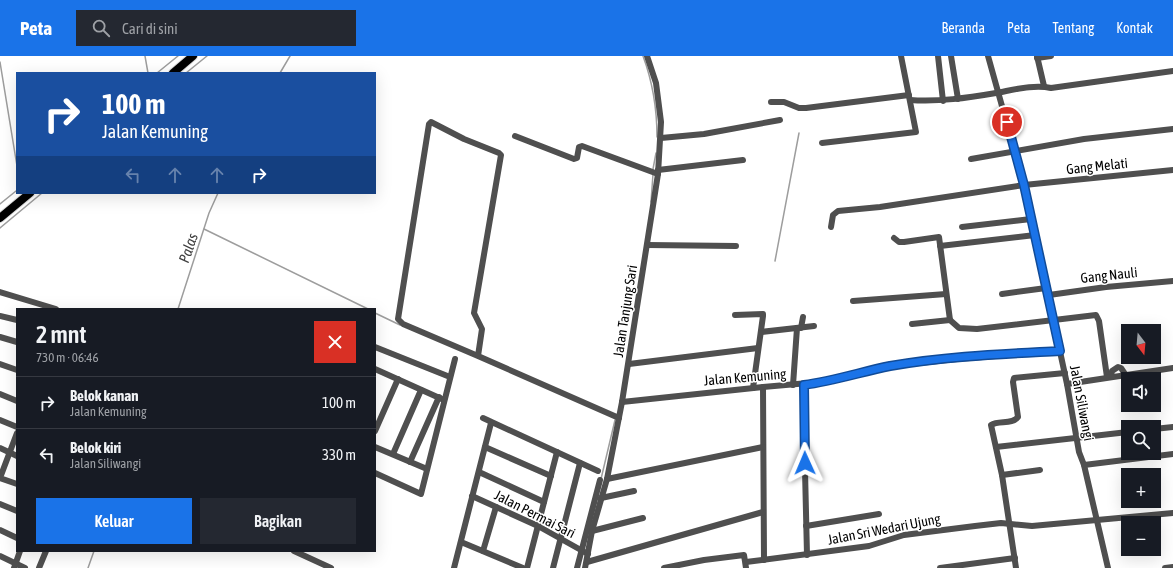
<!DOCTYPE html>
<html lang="id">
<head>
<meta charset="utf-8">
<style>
	:root { --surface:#171b24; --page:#242831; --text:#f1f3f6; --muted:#9ea1a6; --line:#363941; --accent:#1a73e8 }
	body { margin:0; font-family:"Asap Condensed",sans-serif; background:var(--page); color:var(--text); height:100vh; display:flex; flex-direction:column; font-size:15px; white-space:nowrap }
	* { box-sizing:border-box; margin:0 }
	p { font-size:13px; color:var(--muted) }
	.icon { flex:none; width:22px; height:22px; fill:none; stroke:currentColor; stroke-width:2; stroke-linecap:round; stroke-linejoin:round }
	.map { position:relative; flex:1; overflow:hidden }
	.details { position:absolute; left:16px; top:252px; width:360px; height:244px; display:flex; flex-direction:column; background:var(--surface); border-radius:0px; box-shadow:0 4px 16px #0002 }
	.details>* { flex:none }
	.guide { position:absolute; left:16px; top:16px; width:360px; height:122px; border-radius:0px; box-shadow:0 4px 16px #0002; background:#1a4fa0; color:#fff; overflow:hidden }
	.needle { width:26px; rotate:164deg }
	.fabs { position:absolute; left:1121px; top:268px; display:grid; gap:8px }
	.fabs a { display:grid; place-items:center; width:40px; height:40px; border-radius:0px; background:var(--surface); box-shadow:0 4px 16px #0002; font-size:20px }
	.pin { position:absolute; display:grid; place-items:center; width:34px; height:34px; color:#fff; margin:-17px; border:2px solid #fff; border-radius:50%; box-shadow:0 1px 4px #0007 }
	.me { position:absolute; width:44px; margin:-22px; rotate:359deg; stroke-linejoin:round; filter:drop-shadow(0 0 3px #0008) }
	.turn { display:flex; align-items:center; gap:14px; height:84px; padding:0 20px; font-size:18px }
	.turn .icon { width:52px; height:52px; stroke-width:2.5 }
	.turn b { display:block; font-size:28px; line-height:34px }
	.lanes { display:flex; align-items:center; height:38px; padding:0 20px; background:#0003; justify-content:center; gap:20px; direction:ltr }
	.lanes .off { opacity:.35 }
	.round { display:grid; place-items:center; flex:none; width:42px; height:42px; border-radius:0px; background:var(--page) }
	.headline { display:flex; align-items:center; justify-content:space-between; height:68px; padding:0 20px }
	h1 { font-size:24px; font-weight:600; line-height:30px }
	.action { display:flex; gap:8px; margin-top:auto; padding:8px 20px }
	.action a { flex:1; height:46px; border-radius:0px; background:var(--accent); color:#fff; font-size:16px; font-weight:600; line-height:46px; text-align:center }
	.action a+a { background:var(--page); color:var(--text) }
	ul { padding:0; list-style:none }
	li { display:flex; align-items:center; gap:12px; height:52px; padding:0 20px; border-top:1px solid var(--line) }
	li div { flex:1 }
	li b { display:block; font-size:15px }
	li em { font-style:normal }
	header { display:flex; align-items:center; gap:24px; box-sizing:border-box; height:56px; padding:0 20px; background:var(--accent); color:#fff }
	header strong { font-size:19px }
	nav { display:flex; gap:22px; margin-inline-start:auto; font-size:14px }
	.search { width:280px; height:36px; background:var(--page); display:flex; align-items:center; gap:10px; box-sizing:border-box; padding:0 14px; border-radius:0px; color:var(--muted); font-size:15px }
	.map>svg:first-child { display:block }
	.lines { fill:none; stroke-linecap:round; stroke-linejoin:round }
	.stream { stroke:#9d9d9d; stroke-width:1.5 }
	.major-casing { stroke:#dbdbdb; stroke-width:10 }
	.minor { stroke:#4f4f4f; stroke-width:6 }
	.major { stroke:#000; stroke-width:8 }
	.route-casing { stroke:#114b97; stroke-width:10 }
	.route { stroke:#1a73e8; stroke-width:7 }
	.labels { text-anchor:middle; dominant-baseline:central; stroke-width:3; stroke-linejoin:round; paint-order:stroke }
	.street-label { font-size:14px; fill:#000; stroke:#fff }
	.water-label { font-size:15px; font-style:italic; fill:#3e3e3e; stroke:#fff }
</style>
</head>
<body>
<header>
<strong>Peta</strong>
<div class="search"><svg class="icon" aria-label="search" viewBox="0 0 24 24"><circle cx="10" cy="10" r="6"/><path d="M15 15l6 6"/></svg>Cari di sini</div>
<nav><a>Beranda</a><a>Peta</a><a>Tentang</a><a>Kontak</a></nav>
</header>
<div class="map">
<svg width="1173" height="512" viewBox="0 0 1173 512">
	<rect width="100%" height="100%" fill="#fff"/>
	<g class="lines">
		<g class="stream">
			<path d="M145 0 148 17"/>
			<path d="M643 0C653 27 657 53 657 81"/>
			<path d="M0 6 17 110"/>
			<path d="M157 17 178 0"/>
			<path d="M186 17 207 0"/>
			<path d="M280 17 290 0"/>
			<path d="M653 113 656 97"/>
			<path d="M651 146 653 118"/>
			<path d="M0 148 16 135"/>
			<path d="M0 172 42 137"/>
			<path d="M204 173 368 253"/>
			<path d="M775 205 799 77"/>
			<path d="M178 253 209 157 218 137"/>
			<path d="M375 257 400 269"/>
			<path d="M601 423 615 364"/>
			<path d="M88 512 94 495"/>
		</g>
		<g class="major-casing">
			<g id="major">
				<path d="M173 17 193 0"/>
				<path d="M0 162 30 137"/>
			</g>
		</g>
		<g class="minor">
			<path d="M938 0 943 45"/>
			<path d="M951 0 958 43"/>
			<path d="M988 0 1024 129 1067 328 1079 396 1084 409 1108 512"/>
			<path d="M1037 0 1044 30"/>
			<path d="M1037 2 1051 0"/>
			<path d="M910 44C939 46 967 42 996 37 1013 34 1034 28 1051 32L1173 15"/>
			<path d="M771 46H784L799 52H806L909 39"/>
			<path d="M515 80 574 103 577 102 579 91 582 90 658 118"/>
			<path d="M661 82 704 78 780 64"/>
			<path d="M822 87 916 76 901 0"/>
			<path d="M971 103 1084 83 1173 73"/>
			<path d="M658 114 743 104"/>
			<path d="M831 171 833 159 838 155 880 151 1024 129 1173 114"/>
			<path d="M962 171 1031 163"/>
			<path d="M894 182 899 186H904L939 181 950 264 959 272 977 273 1096 259 1099 265 1107 321"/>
			<path d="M647 189 736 190"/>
			<path d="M940 190 1035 179"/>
			<path d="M0 236 56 253"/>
			<path d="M1002 238 1046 232"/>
			<path d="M1049 239 1106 231 1173 225"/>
			<path d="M853 245 946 238"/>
			<path d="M735 259 763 258V260L753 332"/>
			<path d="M0 260 17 264"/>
			<path d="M912 268 950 264"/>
			<path d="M801 272 803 261"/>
			<path d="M761 276 814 270"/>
			<path d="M0 281 17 286"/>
			<path d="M375 291 450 321"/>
			<path d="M478 300 403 268 398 263 429 68 431 66 464 83 499 97 501 99 474 257 482 273 478 300 619 362"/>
			<path d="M0 308 17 314"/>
			<path d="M629 308 758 292"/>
			<path d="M375 313 444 344"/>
			<path d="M1111 320 1112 315 1118 311 1121 312 1125 318"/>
			<path d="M1067 328 1173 312"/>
			<path d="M793 329 797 272"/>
			<path d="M803 329 807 499"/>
			<path d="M763 331 764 504"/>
			<path d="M0 338 17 345"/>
			<path d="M622 346 763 331 831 325 891 310 957 303 1060 295"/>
			<path d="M483 362 598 415"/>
			<path d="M0 364 17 371"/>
			<path d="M1154 373 1173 371"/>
			<path d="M375 375 398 323"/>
			<path d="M17 377 0 422 17 428"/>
			<path d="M375 391 427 413"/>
			<path d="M485 391 551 420"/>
			<path d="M996 391 1128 376"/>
			<path d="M0 392 17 400"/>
			<path d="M393 398 421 334"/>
			<path d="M410 406 439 341"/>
			<path d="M1084 409 1173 398"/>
			<path d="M479 416 544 446"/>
			<path d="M375 417 421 438 455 303"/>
			<path d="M1002 419 1040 414"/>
			<path d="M607 423 763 391"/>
			<path d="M472 440 538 470 588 498"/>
			<path d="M601 442 634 435"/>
			<path d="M0 448 17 455"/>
			<path d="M806 470 879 458"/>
			<path d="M0 474 17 482"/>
			<path d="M592 475 643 462"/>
			<path d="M461 486 523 512"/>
			<path d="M294 495 331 512"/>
			<path d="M483 495 496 451"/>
			<path d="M0 500 25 512"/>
			<path d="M587 506 763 456"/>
			<path d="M746 506 869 490 904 479 975 470 1001 467 1032 470 1173 457"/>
			<path d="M14 512 20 495"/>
			<path d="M39 512 46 495"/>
			<path d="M454 512 491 367"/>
			<path d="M527 512 557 396"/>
			<path d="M553 512 580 407"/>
			<path d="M577 512 600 424"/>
			<path d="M585 512 592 475 607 423 622 346 658 118 661 66 656 27 647 0"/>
			<path d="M664 512 704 504 744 499 746 512"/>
			<path d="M940 512 1015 502"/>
			<path d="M1016 512 1002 419 991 369C999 364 1012 369 1018 361L1013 326 1014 322 1065 317"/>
			<path d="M1165 512 1173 511"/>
		</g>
		<use href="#major" class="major"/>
	</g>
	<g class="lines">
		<g class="route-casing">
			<path id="route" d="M805 407 804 329C833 325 861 316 890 310 946 300 1004 298 1060 295L1024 129 1007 66"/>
		</g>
		<use href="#route" class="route"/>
	</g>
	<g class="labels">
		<g class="street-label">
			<text transform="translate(1097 110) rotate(-6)">Gang Melati</text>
			<text transform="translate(1109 219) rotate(-6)">Gang Nauli</text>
			<text transform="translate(625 255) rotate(-81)">Jalan Tanjung Sari</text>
			<text transform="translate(745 321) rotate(-5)">Jalan Kemuning</text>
			<text transform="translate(1082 347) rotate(79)">Jalan Siliwangi</text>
			<text transform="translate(535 458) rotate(27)">Jalan Permai Sari</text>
			<text transform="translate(884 473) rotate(-11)">Jalan Sri Wedari Ujung</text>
		</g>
		<g class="water-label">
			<text transform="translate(188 192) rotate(-71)">Palas</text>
		</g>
	</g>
</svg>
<div class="fabs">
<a><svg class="needle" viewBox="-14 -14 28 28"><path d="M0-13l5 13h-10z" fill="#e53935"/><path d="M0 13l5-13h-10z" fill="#9ea1a6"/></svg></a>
<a><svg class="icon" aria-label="sound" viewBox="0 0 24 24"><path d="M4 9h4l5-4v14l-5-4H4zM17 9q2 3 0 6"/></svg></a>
<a><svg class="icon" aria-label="search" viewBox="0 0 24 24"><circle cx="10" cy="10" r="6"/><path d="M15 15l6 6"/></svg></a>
<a>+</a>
<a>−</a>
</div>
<div class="pin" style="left:1007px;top:66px;background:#d93025"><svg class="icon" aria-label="arrive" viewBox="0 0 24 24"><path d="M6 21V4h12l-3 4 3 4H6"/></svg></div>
<svg class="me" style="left:805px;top:407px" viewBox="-20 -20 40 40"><path d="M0-17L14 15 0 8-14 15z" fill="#1a73e8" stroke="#fff" stroke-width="4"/></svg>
<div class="guide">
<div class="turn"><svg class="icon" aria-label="right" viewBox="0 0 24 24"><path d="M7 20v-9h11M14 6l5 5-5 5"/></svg><div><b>100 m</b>Jalan Kemuning</div></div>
<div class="lanes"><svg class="icon off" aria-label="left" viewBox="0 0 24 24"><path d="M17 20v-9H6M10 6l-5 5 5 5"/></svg><svg class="icon off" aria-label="ahead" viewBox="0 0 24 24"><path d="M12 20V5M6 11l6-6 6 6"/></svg><svg class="icon off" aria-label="ahead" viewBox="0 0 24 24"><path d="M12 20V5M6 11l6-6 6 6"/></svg><svg class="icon" aria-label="right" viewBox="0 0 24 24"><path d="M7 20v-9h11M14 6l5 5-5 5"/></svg></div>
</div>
<section class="details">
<div class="headline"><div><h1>2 mnt</h1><p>730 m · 06:46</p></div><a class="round" style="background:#d93025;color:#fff"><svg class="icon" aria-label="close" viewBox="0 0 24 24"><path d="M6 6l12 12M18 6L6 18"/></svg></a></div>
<ul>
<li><svg class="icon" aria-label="right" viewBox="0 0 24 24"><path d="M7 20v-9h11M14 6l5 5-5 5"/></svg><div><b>Belok kanan</b><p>Jalan Kemuning</p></div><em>100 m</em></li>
<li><svg class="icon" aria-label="left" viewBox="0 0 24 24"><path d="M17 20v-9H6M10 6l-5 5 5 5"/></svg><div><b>Belok kiri</b><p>Jalan Siliwangi</p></div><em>330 m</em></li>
</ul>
<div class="action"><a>Keluar</a><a>Bagikan</a></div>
</section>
</div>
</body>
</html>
